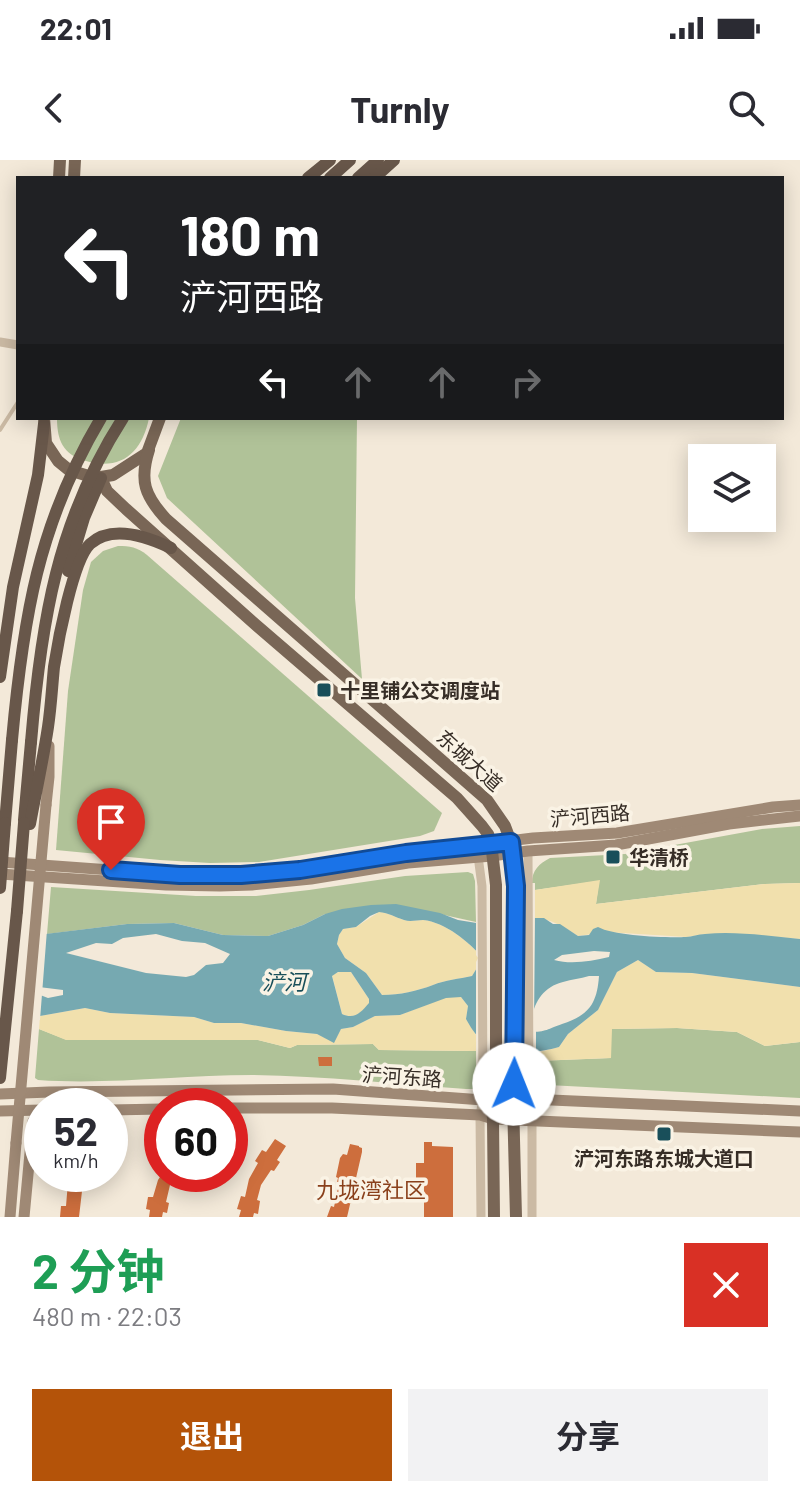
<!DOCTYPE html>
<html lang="zh">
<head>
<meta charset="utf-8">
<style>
	:root { --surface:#fff; --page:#f2f2f3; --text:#2b2b33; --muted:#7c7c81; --accent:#b45309 }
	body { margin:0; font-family:Barlow,"Noto Sans SC",sans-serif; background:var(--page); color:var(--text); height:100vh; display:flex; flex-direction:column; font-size:30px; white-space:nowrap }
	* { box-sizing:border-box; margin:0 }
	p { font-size:26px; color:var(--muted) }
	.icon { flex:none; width:44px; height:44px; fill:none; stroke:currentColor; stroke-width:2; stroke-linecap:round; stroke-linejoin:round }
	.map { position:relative; height:1057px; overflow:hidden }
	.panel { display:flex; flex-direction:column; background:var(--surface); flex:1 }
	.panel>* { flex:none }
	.hud { position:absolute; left:16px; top:16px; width:768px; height:244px; border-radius:0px; box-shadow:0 4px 20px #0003; background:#202124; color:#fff; overflow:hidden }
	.tools { position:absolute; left:688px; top:284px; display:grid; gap:16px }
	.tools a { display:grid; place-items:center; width:88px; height:88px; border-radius:0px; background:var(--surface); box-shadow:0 4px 20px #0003; font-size:40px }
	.speed { position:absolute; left:24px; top:928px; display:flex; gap:16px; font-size:40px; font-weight:700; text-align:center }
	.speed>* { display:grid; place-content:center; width:104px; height:104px; border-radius:50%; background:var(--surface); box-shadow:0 4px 20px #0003; line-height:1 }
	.speed small { font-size:20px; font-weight:400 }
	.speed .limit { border:12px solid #d22; background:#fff; color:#111 }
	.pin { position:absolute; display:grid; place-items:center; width:68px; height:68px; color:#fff; margin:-82px -34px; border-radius:50% 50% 50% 0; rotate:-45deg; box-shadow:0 0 8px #0007 }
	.pin .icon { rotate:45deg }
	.me { position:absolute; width:88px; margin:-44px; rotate:1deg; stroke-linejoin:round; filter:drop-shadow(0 0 6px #0008) }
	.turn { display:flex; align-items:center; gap:28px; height:168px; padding:0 32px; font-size:36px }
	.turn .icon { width:104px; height:104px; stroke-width:2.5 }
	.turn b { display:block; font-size:56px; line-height:68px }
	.lanes { display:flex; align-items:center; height:76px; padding:0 32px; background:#0003; justify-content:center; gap:40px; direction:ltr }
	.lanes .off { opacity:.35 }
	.round { display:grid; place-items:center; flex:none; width:84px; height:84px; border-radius:0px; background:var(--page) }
	.overview { display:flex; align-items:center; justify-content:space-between; height:136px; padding:0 32px }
	h1 { font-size:48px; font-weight:700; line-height:60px; color:#1e9e55 }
	.cta { display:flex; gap:16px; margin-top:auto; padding:16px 32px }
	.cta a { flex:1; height:92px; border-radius:0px; background:var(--accent); color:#fff; font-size:32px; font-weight:700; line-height:92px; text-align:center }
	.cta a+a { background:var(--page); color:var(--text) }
	.status { display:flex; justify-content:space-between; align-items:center; height:56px; padding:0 40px; background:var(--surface); direction:ltr }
	.status svg { height:22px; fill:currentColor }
	header { display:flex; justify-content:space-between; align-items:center; height:104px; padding:0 32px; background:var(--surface); font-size:36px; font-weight:700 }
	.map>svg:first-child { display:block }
	.green { fill:#b0c298 }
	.sand { fill:#f1e0ad }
	.water { fill:#76a9b1; fill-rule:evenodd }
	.pier { fill:#f3e9d9 }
	.building { fill:#cd6e3d }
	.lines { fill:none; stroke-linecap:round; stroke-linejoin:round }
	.service { stroke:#cbbaa4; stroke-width:4 }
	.tertiary { stroke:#cbbaa4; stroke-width:9 }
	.secondary { stroke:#9f8975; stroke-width:11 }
	.primary { stroke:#796656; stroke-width:12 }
	.trunk { stroke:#68574a; stroke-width:12 }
	.secondary-bridge { stroke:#9f8975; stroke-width:11 }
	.trunk-bridge { stroke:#68574a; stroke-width:12 }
	.route-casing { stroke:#114b97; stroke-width:20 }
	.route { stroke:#1a73e8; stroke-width:14 }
	.poi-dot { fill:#194f5a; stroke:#faf3e5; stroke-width:3 }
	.labels { text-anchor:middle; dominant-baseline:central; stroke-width:7; stroke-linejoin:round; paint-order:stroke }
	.poi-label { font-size:20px; font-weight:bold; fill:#362d26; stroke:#faf3e5; text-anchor:start }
	.street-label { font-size:20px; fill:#362d26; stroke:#faf3e5 }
	.water-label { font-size:22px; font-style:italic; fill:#194f5a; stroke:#faf3e5 }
	.neighbourhood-label { font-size:22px; fill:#8a401b; stroke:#faf3e5 }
</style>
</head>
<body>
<div class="status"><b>22:01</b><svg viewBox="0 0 49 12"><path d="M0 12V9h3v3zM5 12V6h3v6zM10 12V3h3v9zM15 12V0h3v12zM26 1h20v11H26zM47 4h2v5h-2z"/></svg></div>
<header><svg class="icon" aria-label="back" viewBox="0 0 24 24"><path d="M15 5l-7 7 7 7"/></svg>Turnly<svg class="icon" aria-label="search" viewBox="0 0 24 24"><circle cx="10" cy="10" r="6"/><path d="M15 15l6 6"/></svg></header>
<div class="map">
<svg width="800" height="1057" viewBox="0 0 800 1057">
	<rect width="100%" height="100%" fill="#f3e9d9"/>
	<g class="green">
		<path d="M57 258H149C142 293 121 311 86 301 63 295 57 280 57 258Z"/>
		<path d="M181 258H357L355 438 362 519 167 338 158 316Z"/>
		<path d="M118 386C130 386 137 387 147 395L442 653 434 671 420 676 259 702 210 703 160 700 56 690 68 531 83 430 91 402 103 391Z"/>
		<path d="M800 666V723L765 724 596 744 599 721 535 730V723H532C532 710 539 704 550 698L625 694 762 669Z"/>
		<path d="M468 712 473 714 475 721 476 762 426 751 325 754 303 765 268 776 223 775 174 763 127 764 47 774 51 727 196 736H256L309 730 405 716Z"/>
		<path d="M677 868 737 872 765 886 800 882V938L548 925C536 922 536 912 536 901L611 898V869Z"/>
		<path d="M39 869 67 880H258L290 888 297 885 373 884 379 890 476 891V908L479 909 477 925 473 929H466C395 924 323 916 252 915 180 915 109 925 38 920L35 918Z"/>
	</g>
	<g class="sand">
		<path d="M600 720 596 744 765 724 800 723V779L743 774H705L687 777 606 772 578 776C566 768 549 758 535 758V730Z"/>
		<path d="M379 752C389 753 395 757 404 760 410 762 417 760 423 760 445 762 469 782 483 798L472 816C459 819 445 820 433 825 417 831 400 835 382 835L366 813 345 798 337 784 339 775 343 769 356 767Z"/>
		<path d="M638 800 656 812 692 813 800 827V882L765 886 737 872 677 868 612 869 611 898 536 901V893L559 887 568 874 598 850 617 812Z"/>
		<path d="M339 812H351L369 839 370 843C361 852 356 860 342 854L332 815Z"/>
		<path d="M446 837H461L468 846 466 859 476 875V891L379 890 373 884 297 885 290 888 258 880H66L39 869 40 856 85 848 110 853 194 857 214 863H241L286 871 317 874 334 882 341 869 353 867 375 856 400 855Z"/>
	</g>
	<path class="water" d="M396 744 440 753 458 760 495 766 517 764 535 758H544L553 764H560L578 776 589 775 593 769 598 767C614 776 667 778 686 777 692 777 698 774 705 774 736 771 769 776 800 779V827L692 813 656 812 638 800 617 812 598 850 568 874 559 887C537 894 501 895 482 880 475 875 470 866 466 859L468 846 461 837 446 838 400 855 375 856 353 867 341 869 334 883 317 874 286 871 241 863H214L194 857 110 853 85 848 40 856 0 851V774L29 776 127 764 174 763 223 775 268 776 303 765 325 754 342 749 371 745ZM379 752C389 753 395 757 404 760 410 762 417 760 423 760 445 762 469 782 483 798L472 816C459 819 445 820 433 825 417 831 400 835 382 835L366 813 345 798 337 784 339 775 343 769 356 767 370 756ZM156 774 182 781 205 783 230 794 223 803 206 805 194 815 186 817 146 813 66 793 96 783 112 784 123 778ZM594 791 610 792 609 797C591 801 572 805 554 800L562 795ZM338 812H351L369 839V843C361 852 355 860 342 854L332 816ZM589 816H599C597 844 589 855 562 864 548 869 546 872 530 872 531 849 539 828 563 822 572 819 580 819 589 816ZM23 825 63 830V835L48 838 22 828Z"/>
	<g class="pier">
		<path d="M535 754 534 868H536V897L498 892 481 885 476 881V802L478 798 476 795V758L495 762 516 760Z"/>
		<path d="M0 770 29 772 47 770 40 860 0 855Z"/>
	</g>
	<g class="building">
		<path d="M318 897H332V906H319Z"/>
		<path d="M275 979 286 986 277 1000 280 1002 274 1011 271 1010 261 1025 257 1040 260 1041 258 1054 254 1053 253 1057H239L241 1050 237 1049 241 1036 245 1037 249 1019 258 1003 255 1001 262 990 266 992Z"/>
		<path d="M424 982H432V986L453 987V1057H424V1025H416V1003H424Z"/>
		<path d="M350 984 359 986V987L362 988V992L348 1053 347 1057H327L331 1046 334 1047 339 1023 337 1022 338 1018 336 1017 340 998 343 994 347 995Z"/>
		<path d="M64 1014H84L79 1057H60L61 1046H66L68 1022 64 1021Z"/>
		<path d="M162 1014H177L170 1025 166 1042 169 1043 167 1053 163 1052 162 1057H149L150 1050 146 1049 148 1037H153L158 1020Z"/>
	</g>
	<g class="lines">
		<path class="service" d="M0 270 18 242"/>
		<g class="tertiary">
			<path d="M0 182 18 185"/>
			<path d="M528 691 529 939 532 960V1057"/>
			<path d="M478 696 482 726 483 940 480 955 481 1057"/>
		</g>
		<g class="secondary">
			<path d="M46 645 49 617V586"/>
			<path d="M0 702 180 715H241L300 710 406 693 533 678 617 673 773 647 800 645"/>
			<path d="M0 714 166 725 220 726 252 725 311 719 408 703 492 696 528 691 616 685 729 664 800 656"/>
			<path d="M0 934 49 932 333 929 483 940 513 941 529 939 800 951"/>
			<path d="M230 948H332L480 955 493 959 800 972"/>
			<path d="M110 950 162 949"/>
			<path d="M0 951 42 950"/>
			<path d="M10 1057 16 983"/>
			<path d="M24 1057 33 961 42 954"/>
		</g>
		<g class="primary">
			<path d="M59 18 60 0"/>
			<path d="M74 18 75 0"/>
			<path d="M44 258 46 283 58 301 69 310 95 318 113 315 147 293 160 258"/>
			<path d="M149 290C139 321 145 336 166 359L487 640 505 666 511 682 516 726 515 908 513 941 516 1057"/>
			<path d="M101 318 107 331 126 349 256 465 457 638 482 666 488 674 491 683 496 725V908L491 940 493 959 494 1057"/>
		</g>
		<g class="trunk">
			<path d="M308 18 330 0"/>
			<path d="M330 18 350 0"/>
			<path d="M358 18 378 0"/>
			<path d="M374 18 394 0"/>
			<path d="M68 411 84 358 101 318"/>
			<path d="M0 517 13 427 38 315 44 264"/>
			<path d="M24 660 31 582"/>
			<path d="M5 663 12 580"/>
			<path d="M30 664C36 632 43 600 48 567 51 547 52 527 54 507 58 481 73 400 90 384 112 364 148 377 171 388"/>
			<path d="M0 918 17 751"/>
		</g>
		<path class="secondary-bridge" d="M16 983 46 645"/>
		<g class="trunk-bridge">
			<path d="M12 580C23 459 38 364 101 258"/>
			<path d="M31 582C41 462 57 361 123 258"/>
			<path d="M0 728 5 663"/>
			<path d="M17 751 24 663"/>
		</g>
	</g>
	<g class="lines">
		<g class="route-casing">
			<path id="route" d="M111 710 180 715H241L300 710 406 693 511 682 516 726 514 924"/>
		</g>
		<use href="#route" class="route"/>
	</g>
	<g class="poi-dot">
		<rect x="316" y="522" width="16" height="16" rx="4"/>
		<rect x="605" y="689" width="16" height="16" rx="4"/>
		<rect x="656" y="966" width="16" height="16" rx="4"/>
	</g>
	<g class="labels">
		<g class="poi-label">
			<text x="340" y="530">十里铺公交调度站</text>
			<text x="629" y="697">华清桥</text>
			<text x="664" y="998" text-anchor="middle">浐河东路东城大道口</text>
		</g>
		<g class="street-label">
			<text transform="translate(470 600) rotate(42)">东城大道</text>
			<text transform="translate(590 655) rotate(-5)">浐河西路</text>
			<text transform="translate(402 916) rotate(4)">浐河东路</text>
		</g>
		<g class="water-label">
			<text x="284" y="821">浐河</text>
		</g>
		<g class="neighbourhood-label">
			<text x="371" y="1029">九垅湾社区</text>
		</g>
	</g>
</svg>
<div class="tools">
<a><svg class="icon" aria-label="layers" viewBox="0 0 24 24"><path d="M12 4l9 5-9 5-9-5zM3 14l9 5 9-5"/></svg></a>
</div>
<div class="speed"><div>52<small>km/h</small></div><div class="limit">60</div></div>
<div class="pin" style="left:111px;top:710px;background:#d93025"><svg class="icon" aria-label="arrive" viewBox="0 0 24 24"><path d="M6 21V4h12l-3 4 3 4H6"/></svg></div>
<svg class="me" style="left:514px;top:924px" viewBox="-20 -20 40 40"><circle r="19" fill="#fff"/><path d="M0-13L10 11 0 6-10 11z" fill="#1a73e8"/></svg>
<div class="hud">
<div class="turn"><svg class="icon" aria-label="left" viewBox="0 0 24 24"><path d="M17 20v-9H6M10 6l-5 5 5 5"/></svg><div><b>180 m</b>浐河西路</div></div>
<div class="lanes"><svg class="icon" aria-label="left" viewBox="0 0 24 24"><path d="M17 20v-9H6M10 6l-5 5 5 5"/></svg><svg class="icon off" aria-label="ahead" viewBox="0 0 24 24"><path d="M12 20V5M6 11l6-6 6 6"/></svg><svg class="icon off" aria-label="ahead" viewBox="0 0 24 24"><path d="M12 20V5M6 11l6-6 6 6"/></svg><svg class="icon off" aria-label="right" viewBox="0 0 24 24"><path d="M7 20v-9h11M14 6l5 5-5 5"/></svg></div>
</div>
</div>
<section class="panel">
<div class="overview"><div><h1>2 分钟</h1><p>480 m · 22:03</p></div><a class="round" style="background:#d93025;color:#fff"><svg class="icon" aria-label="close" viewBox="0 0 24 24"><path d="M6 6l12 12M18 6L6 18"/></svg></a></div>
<div class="cta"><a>退出</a><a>分享</a></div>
</section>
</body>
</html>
